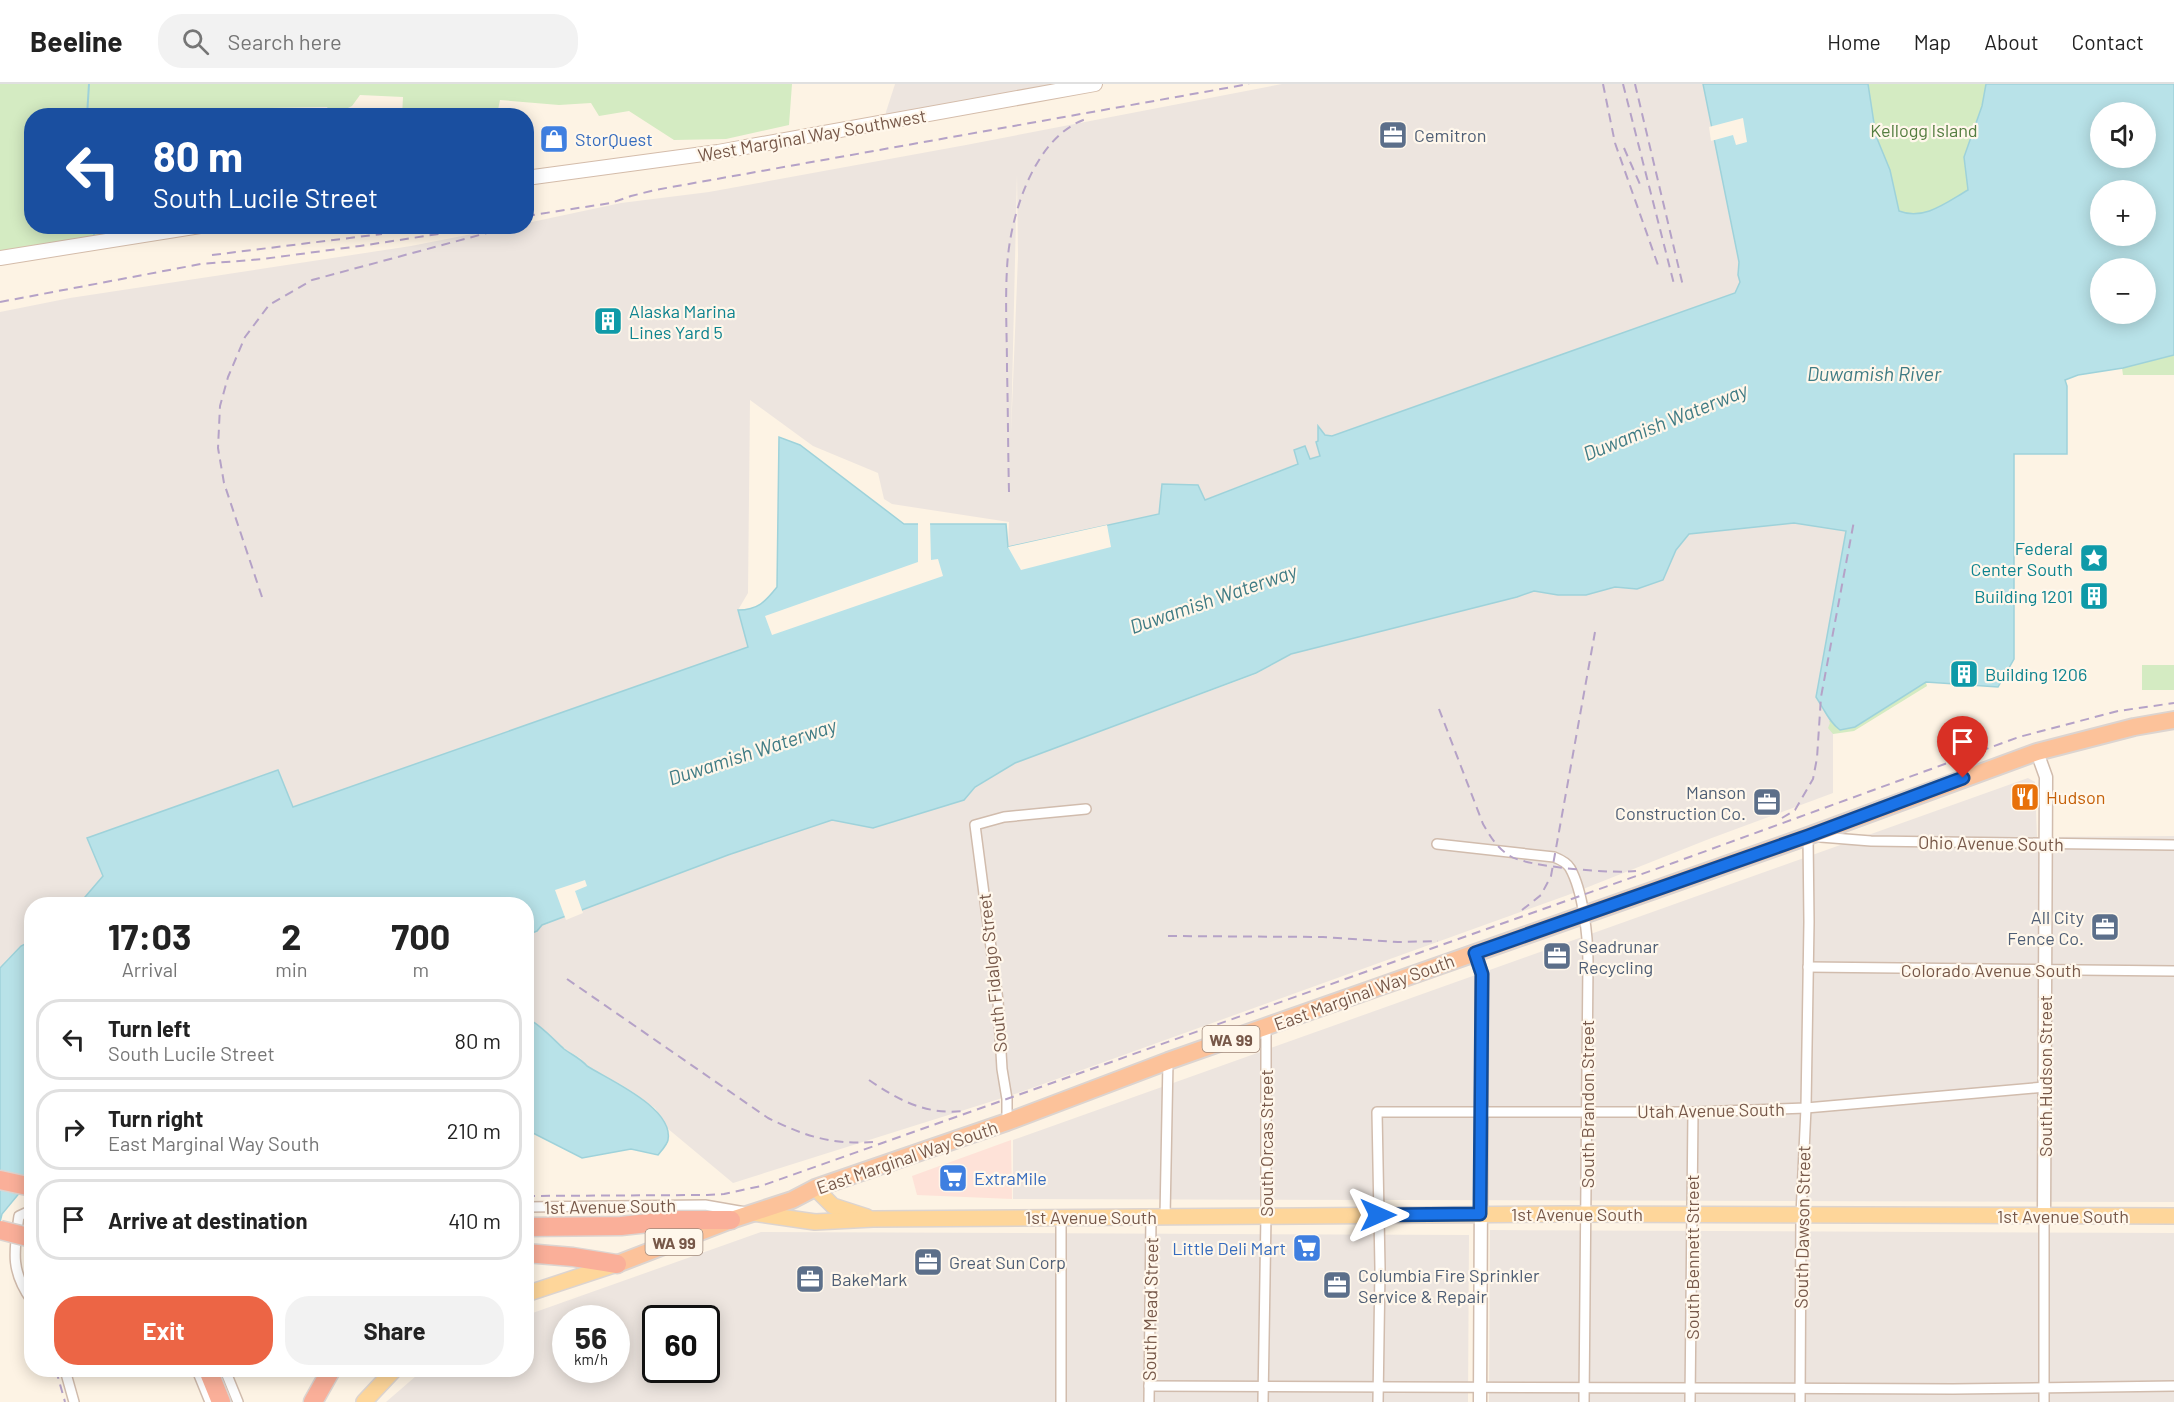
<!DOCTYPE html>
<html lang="en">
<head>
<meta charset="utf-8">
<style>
	:root { --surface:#fff; --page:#f2f2f2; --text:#222; --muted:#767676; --line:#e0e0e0; --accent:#ec6545 }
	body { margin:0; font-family:Barlow,sans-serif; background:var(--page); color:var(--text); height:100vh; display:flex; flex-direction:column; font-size:22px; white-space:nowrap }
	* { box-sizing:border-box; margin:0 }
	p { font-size:20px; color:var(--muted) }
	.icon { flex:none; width:33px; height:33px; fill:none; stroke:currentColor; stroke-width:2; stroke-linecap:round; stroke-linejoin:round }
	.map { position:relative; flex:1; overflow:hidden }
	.drawer { position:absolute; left:24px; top:813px; width:510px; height:480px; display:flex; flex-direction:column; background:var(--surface); border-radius:24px; box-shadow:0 3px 15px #0003 }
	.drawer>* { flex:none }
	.banner { position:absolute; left:24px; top:24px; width:510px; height:126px; border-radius:24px; box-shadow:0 3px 15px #0003; background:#1a4fa0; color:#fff; overflow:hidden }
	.tools { position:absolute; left:2090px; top:18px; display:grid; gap:12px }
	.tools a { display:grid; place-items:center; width:66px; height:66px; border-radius:50%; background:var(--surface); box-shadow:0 3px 15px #0003; font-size:30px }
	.speed { position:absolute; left:552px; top:1221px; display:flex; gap:12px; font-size:30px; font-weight:700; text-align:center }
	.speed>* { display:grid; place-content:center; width:78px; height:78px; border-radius:50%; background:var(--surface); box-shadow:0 3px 15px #0003; line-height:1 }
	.speed small { font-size:15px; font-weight:400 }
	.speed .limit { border:3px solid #111; border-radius:9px; background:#fff; color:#111 }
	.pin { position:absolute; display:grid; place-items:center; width:51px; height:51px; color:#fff; margin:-62px -26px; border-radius:50% 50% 50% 0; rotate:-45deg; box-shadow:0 0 6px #0007 }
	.pin .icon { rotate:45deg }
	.me { position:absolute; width:66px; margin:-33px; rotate:90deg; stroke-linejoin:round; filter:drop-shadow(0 0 4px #0008) }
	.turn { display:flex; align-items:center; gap:21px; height:126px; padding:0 30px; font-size:27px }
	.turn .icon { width:78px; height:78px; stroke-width:2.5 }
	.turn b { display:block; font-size:42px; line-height:51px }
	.eta { display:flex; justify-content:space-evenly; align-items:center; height:102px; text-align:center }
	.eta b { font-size:36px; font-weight:700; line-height:42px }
	.button { display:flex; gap:12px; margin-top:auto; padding:12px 30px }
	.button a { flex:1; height:69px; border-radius:24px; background:var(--accent); color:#fff; font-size:24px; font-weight:700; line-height:69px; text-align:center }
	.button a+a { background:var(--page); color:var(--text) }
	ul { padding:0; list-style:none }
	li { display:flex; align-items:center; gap:18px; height:81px; margin:0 12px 9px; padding:0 18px; border:3px solid var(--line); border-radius:24px }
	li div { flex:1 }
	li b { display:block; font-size:22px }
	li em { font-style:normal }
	header { display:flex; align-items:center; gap:36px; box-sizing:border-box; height:84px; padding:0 30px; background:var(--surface); border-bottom:2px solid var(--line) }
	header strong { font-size:28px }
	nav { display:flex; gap:33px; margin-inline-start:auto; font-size:21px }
	.search { width:420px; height:54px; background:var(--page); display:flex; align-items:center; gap:15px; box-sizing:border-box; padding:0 21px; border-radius:24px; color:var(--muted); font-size:22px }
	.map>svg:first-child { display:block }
	.commercial { fill:#fee2d8 }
	.industrial { fill:#ede5df; fill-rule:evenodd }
	.green { fill:#d4ebc2 }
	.water { fill:#b8e2e8; stroke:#9ed2da; stroke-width:1.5; fill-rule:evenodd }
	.pier { fill:#fdf3e4 }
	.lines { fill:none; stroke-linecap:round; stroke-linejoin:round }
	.stream { stroke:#9ed2da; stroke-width:2 }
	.minor-casing { stroke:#d1bcad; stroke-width:12 }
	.tertiary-casing { stroke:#d1bcad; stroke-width:15 }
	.secondary-casing { stroke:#d4bcaa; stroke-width:16 }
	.primary-casing { stroke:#dcd4d0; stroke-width:18 }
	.trunk-casing { stroke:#dcd4d0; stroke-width:20 }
	.motorway-casing { stroke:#dcd4d0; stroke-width:21 }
	.minor { stroke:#fff; stroke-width:9 }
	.tertiary { stroke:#fff; stroke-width:12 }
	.secondary { stroke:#fff; stroke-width:14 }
	.primary { stroke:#fed69a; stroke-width:15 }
	.trunk { stroke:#fcc29a; stroke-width:16 }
	.motorway { stroke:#faaf99; stroke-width:18 }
	.rail { stroke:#b5a2c7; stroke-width:2; stroke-dasharray:9 6; stroke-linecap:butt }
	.motorway-bridge-casing { stroke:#dcd4d0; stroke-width:21; stroke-linecap:butt }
	.motorway-bridge { stroke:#faaf99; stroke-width:18 }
	.route-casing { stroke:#114b97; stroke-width:15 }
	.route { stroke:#1a73e8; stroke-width:10 }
	.labels { text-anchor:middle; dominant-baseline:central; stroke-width:4.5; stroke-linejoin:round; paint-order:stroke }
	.shield { fill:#fff7eb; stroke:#a0887a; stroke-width:1.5 }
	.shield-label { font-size:16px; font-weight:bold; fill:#775849 }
	.park-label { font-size:18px; fill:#547d40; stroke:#fff7eb }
	.street-label { font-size:18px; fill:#775849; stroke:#fff7eb }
	.service-label { font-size:18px; fill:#4e5e75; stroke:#fff7eb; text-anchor:start }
	.shop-label { font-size:18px; fill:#366cbe; stroke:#fff7eb; text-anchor:start }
	.culture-label { font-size:18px; fill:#0d838f; stroke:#fff7eb; text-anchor:start }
	.food-label { font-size:18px; fill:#c56008; stroke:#fff7eb; text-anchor:start }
	.water-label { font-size:20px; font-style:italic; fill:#3f7b84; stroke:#fff7eb }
</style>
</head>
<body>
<header>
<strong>Beeline</strong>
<div class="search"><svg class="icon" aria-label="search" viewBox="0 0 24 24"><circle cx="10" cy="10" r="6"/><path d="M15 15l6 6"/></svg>Search here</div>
<nav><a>Home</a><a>Map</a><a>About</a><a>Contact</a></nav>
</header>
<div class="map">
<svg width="2174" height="1318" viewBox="0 0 2174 1318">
	<rect width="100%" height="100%" fill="#fdf3e4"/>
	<path class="commercial" d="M1011 1056 1012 1115 917 1111 912 1092Z"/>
	<g class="industrial">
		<path d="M895 0H1098L887 44 886 28Z"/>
		<path d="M1282 0H1703L1739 178 1738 191 1740 198 1739 204 1735 209 1332 352 1325 351 1319 344 1318 358 1316 359 1321 372 1310 375 1305 362 1295 366 1299 379 1204 416 1197 401 1162 400 1159 430 1008 463 1009 438 892 420 884 415 878 389 813 362 750 316 748 509 738 526 748 563 293 723 278 686 88 754 103 792 79 820H32L31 857 21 862 0 884V228L70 214 411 162 508 143 526 142 527 139 621 119 709 108 966 61ZM1017 90 1018 172 1011 350Z"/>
		<path d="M1849 404 1840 646 1833 650V709L1709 755 1568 811 1015 1010 733 1099 667 1044 655 1024 587 982 580 974 566 966 541 946 533 936 527 934V851L537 847 542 841 728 771 832 736 873 744 964 716 975 703 1015 679 1256 590 1291 570 1517 513 1534 507 1558 511H1586L1615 503 1637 505 1663 496 1676 466 1689 451 1683 433 1794 439 1823 443Z"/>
		<path d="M2028 694 2035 698 2037 753 2174 752V1118L1013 1115V1056Z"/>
		<path d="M1490 1146 2174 1149V1318H1489Z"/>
		<path d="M761 1148 1469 1151 1468 1318H386L423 1286H526L527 1231ZM566 1234H616V1286H566ZM656 1234H706V1286H656Z"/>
	</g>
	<g class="green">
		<path d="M0 0H792L789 41 726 55 674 56 629 27 599 32 591 19 559 21 500 16 497 31 402 32 403 13 360 11 352 22 334 31H332L327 23 267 24 261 32H32V142L135 143 134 149 0 171Z"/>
		<path d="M1848 0H2021L1988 102 1892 150Z"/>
		<path d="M2174 246V291H2123L2122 284H2114Z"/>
		<rect x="2142" y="581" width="32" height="25"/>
		<path d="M1923 589 1927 602 1854 647 1833 650 1828 644 1830 639 1829 637Z"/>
	</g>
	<g class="water">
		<path d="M1703 0H1868L1876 52 1890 86 1899 127C1924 137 1947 118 1968 106L1964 73 1982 22 1986 0H2174V271L2123 284 2078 291 2065 296 2067 302V370H2014V575L1998 603 1926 598 1855 643 1840 646C1829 638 1824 625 1816 613L1846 447 1794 439 1689 450 1676 466 1663 496 1637 505 1615 503 1586 511H1558L1534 507 1517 513 1291 570 1256 589 1015 679 975 703 964 716 873 744 832 736 728 771 542 841 537 847 527 851 526 820H79L103 792 87 754 278 686 293 723 748 563 738 526C758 526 765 518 777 503L779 353 800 361 904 440H1006L1008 463 1159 430 1162 400 1198 401 1205 416 1298 380 1294 366 1305 362 1310 375 1320 372 1316 358 1318 357V342L1325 351 1332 352 1735 209 1740 198 1738 191 1739 178ZM2100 28H2145V74H2100ZM2100 106H2145V152H2100ZM2100 184H2145V230H2100Z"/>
		<path d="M31 857V1095L2 1130 0 1138V884L21 862Z"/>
		<path d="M526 934C538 938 554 956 564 965 572 971 580 974 587 982 609 996 674 1024 668 1056 667 1061 661 1067 658 1071L631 1065 582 1074 527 1046Z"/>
	</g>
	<g class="pier">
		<path d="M1743 34 1747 58 1736 61 1733 51 1711 57 1709 43Z"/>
		<path d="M918 437H930L931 476 938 475 943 492 772 551 765 532 918 478Z"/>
		<path d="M1107 441 1111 463 1021 486 1008 463Z"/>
		<path d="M585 796 587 802 575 807 583 829 566 836 555 806Z"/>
	</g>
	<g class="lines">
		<g class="stream">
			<path d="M87 32 89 0"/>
			<path d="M93 142 94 150"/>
		</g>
		<g class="minor-casing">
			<g id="minor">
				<path d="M1437 760 1554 773C1559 775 1567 779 1570 784 1583 807 1588 852 1588 878L1584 1318"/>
				<path d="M1808 883 2174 887"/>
				<path d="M1007 1038V1015L1002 985 998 917 975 741 1004 733 1086 725"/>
				<path d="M526 1123 705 1121 745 1128"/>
				<path d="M32 1126 19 1132C14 1167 10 1187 32 1217"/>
				<path d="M1061 1132V1318"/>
				<path d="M1165 1133 1168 977"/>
				<path d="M65 1286 74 1318"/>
				<path d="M197 1286 210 1318"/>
				<path d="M225 1286 238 1318"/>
				<path d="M1149 1302 1953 1305 2174 1302"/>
				<path d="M1149 1318 1151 1133"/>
				<path d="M1263 1318 1266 1131V943"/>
				<path d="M1378 1318 1380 1184 1377 1028H1693L1806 1024 2045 1003"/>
				<path d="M1690 1318 1693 1028"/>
				<path d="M1800 1318 1801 1131 1806 1024 1809 838 1808 752 1871 757 2174 761"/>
				<path d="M2044 1318V1133"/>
			</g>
		</g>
		<g class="tertiary-casing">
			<g id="tertiary">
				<path d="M2037 668 2046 693 2044 1133"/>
				<path d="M1475 869 1482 890 1480 1318"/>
			</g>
		</g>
		<g class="secondary-casing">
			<g id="secondary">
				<path d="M526 94 718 68 1095 0"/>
				<path d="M0 174 200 142"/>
			</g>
		</g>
		<g class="primary-casing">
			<g id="primary">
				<path d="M815 1104 833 1122 867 1133"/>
				<path d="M753 1129 815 1138 873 1135 1565 1130 2174 1132"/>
				<path d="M526 1210 617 1180"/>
				<path d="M364 1318 394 1286"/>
			</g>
		</g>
		<g class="trunk-casing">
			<path id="trunk" d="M617 1180 731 1136 792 1116 815 1104 1007 1038 1168 977 1808 752 2037 668 2134 643 2174 636"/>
		</g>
		<g class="motorway-casing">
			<g id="motorway">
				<path d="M0 1096 32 1103"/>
				<path d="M526 1143 621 1142 676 1136H731"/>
				<path d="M526 1169 573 1173 617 1180"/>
				<path d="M208 1286 221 1318"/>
				<path d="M313 1318 331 1286"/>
			</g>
		</g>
		<use href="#minor" class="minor"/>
		<use href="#tertiary" class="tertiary"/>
		<use href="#secondary" class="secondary"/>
		<use href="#primary" class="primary"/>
		<use href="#trunk" class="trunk"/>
		<use href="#motorway" class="motorway"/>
		<g class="rail">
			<path d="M1603 0 1615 59 1659 184"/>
			<path d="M1623 0 1674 200"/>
			<path d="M1635 0 1683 202"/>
			<path d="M1624 64 1642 105"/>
			<path d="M526 132 611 119 631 112 655 106 1249 0"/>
			<path d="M212 171 382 150"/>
			<path d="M0 218 201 180 263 175 360 162 471 145"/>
			<path d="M1009 408C1008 367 1008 326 1007 285 1007 252 1005 218 1007 185 1009 134 1034 50 1089 34"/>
			<path d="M262 513 224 399 218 364 220 322 228 293 245 253 269 221 312 196 513 142"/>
			<path d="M1439 625 1483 740C1490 752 1497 764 1510 772 1527 783 1614 790 1636 787"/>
			<path d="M1782 734 1795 726 1813 695 1817 674 1821 613 1854 437"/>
			<path d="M1522 826 1541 811 1551 792 1595 548"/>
			<path d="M1168 852 1323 853 1398 858 1438 857"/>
			<path d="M567 895 768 1034C805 1052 831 1061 873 1058"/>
			<path d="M869 996C898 1016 926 1031 963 1027"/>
			<path d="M526 1112 707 1111 724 1110 761 1102 1673 779 2019 653 2118 627 2174 619"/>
			<path d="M56 1286 65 1318"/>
		</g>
		<g class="motorway-bridge-casing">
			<path id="motorway-bridge" d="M0 1146 32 1154"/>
		</g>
		<use href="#motorway-bridge" class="motorway-bridge"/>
	</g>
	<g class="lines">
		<g class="route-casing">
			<path id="route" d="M1378 1131 1480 1130 1482 890 1475 869 1808 752 1963 694"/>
		</g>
		<use href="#route" class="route"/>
	</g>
	<defs>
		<g id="office-square" transform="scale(1.5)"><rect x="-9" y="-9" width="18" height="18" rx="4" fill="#5c6f8a" stroke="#fff7eb"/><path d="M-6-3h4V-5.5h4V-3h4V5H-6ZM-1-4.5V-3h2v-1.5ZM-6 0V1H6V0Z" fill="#fff"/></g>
		<g id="shop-square" transform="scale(1.5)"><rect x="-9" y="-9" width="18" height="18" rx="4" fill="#3f7fe0" stroke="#fff7eb"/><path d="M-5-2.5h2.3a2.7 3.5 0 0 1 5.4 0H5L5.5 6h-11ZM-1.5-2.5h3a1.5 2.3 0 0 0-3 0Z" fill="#fff"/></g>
		<g id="building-square" transform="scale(1.5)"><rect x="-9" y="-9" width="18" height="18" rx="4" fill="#0f9aa8" stroke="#fff7eb"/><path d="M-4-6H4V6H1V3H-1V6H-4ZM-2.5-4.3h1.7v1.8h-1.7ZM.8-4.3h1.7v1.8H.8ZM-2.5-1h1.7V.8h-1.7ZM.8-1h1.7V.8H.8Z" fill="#fff"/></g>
		<g id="sight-square" transform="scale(1.5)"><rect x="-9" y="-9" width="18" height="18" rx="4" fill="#0f9aa8" stroke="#fff7eb"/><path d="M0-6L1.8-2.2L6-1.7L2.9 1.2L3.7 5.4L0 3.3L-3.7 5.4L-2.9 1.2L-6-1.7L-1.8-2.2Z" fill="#fff"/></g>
		<g id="restaurant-square" transform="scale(1.5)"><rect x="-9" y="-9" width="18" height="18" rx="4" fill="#e8710a" stroke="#fff7eb"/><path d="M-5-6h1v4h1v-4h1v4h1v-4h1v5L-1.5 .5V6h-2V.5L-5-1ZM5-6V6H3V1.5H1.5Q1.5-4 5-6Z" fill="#fff"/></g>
		<g id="supermarket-square" transform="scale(1.5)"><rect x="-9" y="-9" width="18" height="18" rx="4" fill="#3f7fe0" stroke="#fff7eb"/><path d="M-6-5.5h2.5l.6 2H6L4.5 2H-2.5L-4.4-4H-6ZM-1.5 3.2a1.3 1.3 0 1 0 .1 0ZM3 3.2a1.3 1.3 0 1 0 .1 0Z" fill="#fff"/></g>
	</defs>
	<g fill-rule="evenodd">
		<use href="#office-square" x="1393" y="51"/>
		<use href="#shop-square" x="554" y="55"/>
		<use href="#building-square" x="608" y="237"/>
		<use href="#sight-square" x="2094" y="474"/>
		<use href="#building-square" x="2094" y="512"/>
		<use href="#building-square" x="1964" y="590"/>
		<use href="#restaurant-square" x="2025" y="713"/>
		<use href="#office-square" x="1767" y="718"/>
		<use href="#office-square" x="2105" y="843"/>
		<use href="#office-square" x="1557" y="872"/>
		<use href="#supermarket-square" x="953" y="1094"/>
		<use href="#supermarket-square" x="1307" y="1164"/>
		<use href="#office-square" x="928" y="1178"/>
		<use href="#office-square" x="810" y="1195"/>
		<use href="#office-square" x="1337" y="1201"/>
	</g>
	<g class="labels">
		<g class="shield">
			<rect x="1202.5" y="942" width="57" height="26" rx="4.5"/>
			<rect x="645.5" y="1145" width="57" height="26" rx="4.5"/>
		</g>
		<g class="shield-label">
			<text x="1231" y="955">WA 99</text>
			<text x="674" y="1158">WA 99</text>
		</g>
		<g class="park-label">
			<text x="1924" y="46">Kellogg Island</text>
		</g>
		<g class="street-label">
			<text transform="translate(812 51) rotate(-10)">West Marginal Way Southwest</text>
			<text transform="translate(1991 759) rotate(1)">Ohio Avenue South</text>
			<text x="1991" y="886">Colorado Avenue South</text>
			<text transform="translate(992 889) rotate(-96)">South Fidalgo Street</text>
			<text transform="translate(1364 908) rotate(-20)">East Marginal Way South</text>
			<text transform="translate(2045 992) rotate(-90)">South Hudson Street</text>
			<text transform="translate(1587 1020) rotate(-90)">South Brandon Street</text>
			<text transform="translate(1711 1026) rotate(-1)">Utah Avenue South</text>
			<text transform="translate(1266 1059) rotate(-90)">South Orcas Street</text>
			<text transform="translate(907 1073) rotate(-19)">East Marginal Way South</text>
			<text transform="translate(610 1122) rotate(-1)">1st Avenue South</text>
			<text x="1577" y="1130">1st Avenue South</text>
			<text x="2063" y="1132">1st Avenue South</text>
			<text x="1091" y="1133">1st Avenue South</text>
			<text transform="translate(1802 1143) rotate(-89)">South Dawson Street</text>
			<text transform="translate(1692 1173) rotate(-90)">South Bennett Street</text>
			<text transform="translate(1150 1225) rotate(-89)">South Mead Street</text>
		</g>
		<g class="service-label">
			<text x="1414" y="51">Cemitron</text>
			<text x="1746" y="708" text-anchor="end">Manson<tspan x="1746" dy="21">Construction Co.</tspan></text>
			<text x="2084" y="833" text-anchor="end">All City<tspan x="2084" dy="21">Fence Co.</tspan></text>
			<text x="1578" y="862">Seadrunar<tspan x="1578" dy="21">Recycling</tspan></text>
			<text x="949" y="1178">Great Sun Corp</text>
			<text x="1358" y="1191">Columbia Fire Sprinkler<tspan x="1358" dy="21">Service &amp; Repair</tspan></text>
			<text x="831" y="1195">BakeMark</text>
		</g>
		<g class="shop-label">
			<text x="575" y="55">StorQuest</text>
			<text x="974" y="1094">ExtraMile</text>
			<text x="1286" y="1164" text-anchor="end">Little Deli Mart</text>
		</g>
		<g class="culture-label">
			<text x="629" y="227">Alaska Marina<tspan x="629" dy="21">Lines Yard 5</tspan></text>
			<text x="2073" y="464" text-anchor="end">Federal<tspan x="2073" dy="21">Center South</tspan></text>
			<text x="2073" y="512" text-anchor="end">Building 1201</text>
			<text x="1985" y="590">Building 1206</text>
		</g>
		<g class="food-label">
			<text x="2046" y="713">Hudson</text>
		</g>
		<g class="water-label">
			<text x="1874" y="289">Duwamish River</text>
			<text transform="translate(1665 337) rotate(-22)">Duwamish Waterway</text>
			<text transform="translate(1213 514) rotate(-19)">Duwamish Waterway</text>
			<text transform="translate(752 667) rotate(-18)">Duwamish Waterway</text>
		</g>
	</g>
</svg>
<div class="tools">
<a><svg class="icon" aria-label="sound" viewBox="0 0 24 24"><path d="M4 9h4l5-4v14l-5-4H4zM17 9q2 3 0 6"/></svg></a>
<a>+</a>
<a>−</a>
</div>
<div class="speed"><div>56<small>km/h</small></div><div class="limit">60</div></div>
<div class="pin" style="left:1963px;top:694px;background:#d93025"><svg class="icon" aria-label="arrive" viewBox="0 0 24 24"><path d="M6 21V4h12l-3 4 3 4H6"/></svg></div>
<svg class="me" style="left:1378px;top:1131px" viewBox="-20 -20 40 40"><path d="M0-17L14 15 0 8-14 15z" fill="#1a73e8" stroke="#fff" stroke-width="4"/></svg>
<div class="banner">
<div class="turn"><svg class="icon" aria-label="left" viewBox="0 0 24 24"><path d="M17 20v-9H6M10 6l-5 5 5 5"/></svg><div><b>80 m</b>South Lucile Street</div></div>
</div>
<section class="drawer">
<div class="eta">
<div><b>17:03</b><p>Arrival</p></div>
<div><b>2</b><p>min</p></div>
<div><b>700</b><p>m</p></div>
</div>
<ul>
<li><svg class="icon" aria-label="left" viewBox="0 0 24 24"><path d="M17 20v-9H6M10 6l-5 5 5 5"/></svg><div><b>Turn left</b><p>South Lucile Street</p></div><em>80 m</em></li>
<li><svg class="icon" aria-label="right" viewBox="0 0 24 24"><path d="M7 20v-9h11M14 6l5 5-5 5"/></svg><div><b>Turn right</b><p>East Marginal Way South</p></div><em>210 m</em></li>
<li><svg class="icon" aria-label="arrive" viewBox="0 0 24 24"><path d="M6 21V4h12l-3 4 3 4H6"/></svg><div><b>Arrive at destination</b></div><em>410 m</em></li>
</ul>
<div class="button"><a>Exit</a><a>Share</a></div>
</section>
</div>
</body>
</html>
